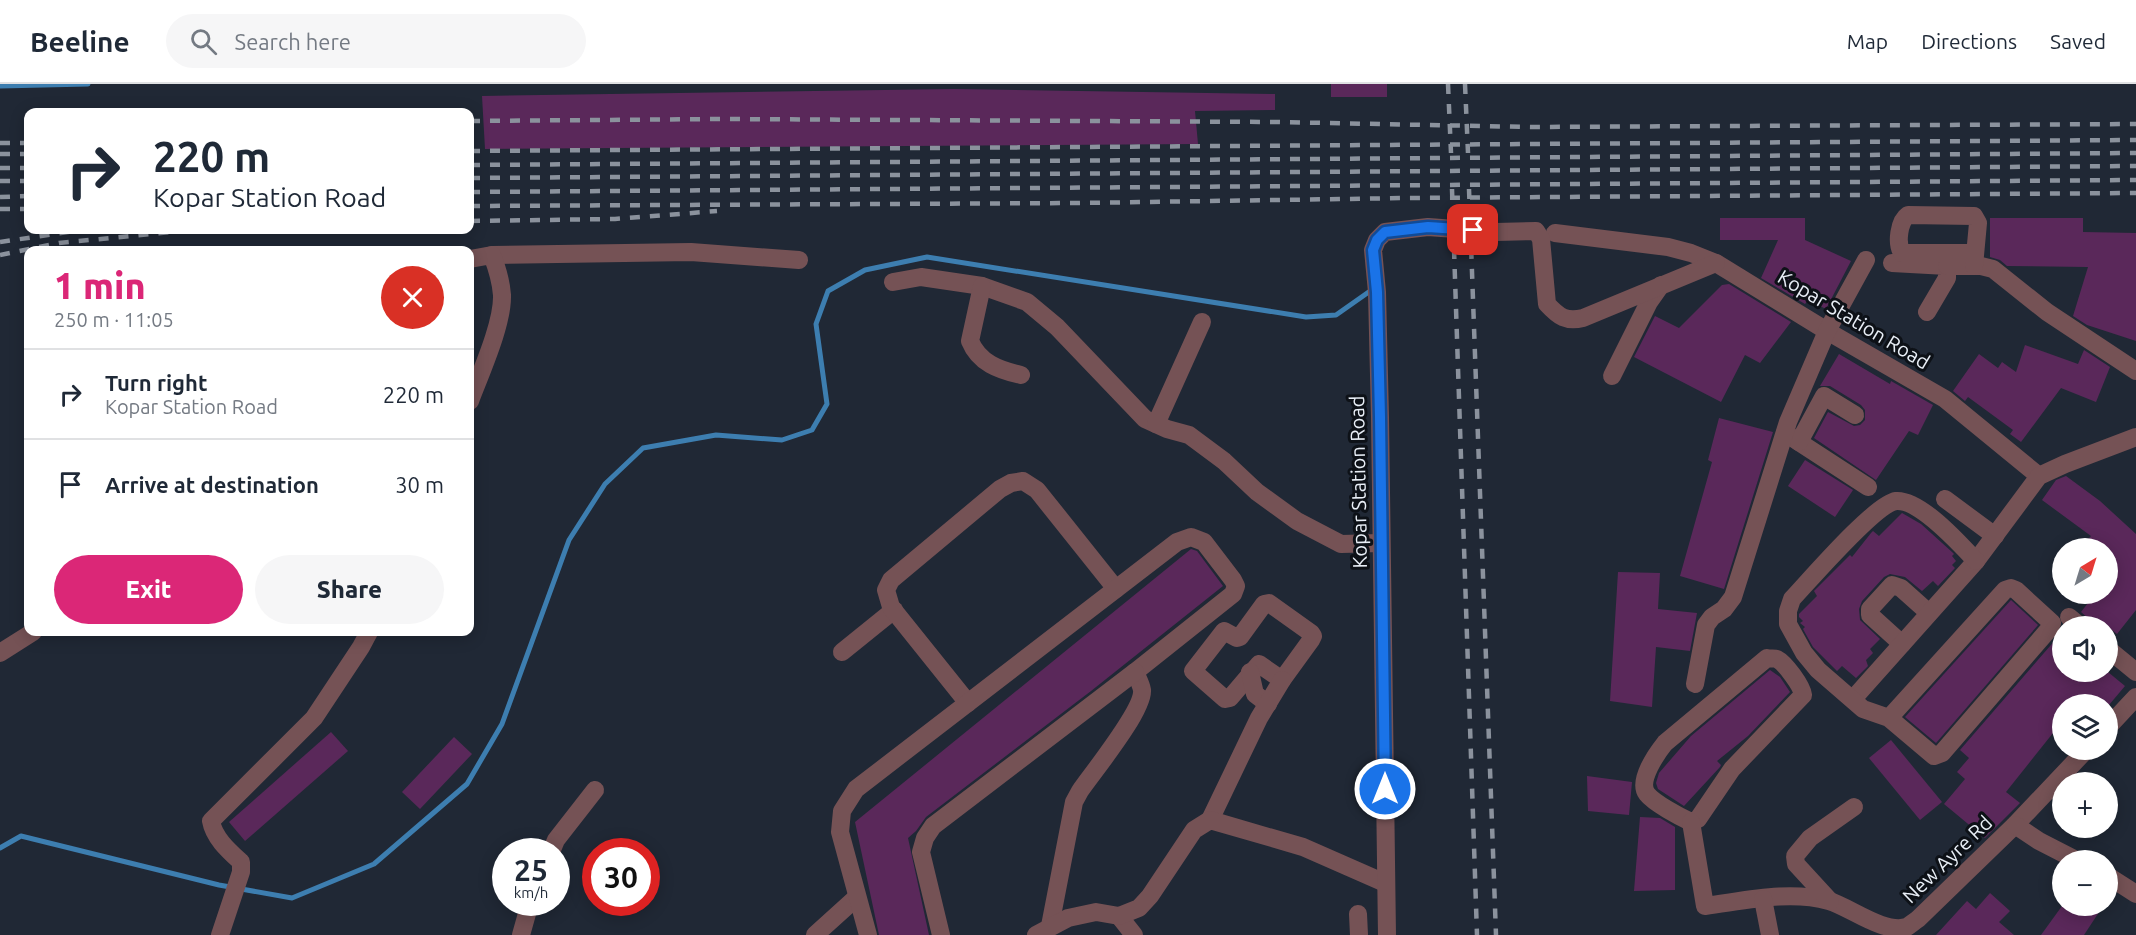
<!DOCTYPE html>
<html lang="en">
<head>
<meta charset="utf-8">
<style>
	:root { --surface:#fff; --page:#f6f6f7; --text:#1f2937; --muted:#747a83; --line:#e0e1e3; --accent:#db2777 }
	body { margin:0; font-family:Ubuntu,sans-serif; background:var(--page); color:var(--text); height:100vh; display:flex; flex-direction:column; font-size:22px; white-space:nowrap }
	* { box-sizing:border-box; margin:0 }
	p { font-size:20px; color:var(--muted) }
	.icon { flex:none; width:33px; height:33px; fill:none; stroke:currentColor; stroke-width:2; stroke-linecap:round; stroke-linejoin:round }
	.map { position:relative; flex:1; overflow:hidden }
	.side { position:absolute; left:24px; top:162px; width:450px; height:390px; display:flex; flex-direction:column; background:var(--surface); border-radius:12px; box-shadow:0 3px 15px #0003 }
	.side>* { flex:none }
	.hud { position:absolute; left:24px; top:24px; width:450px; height:126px; border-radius:12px; box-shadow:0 3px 15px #0003; background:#fff; color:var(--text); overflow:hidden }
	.needle { width:39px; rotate:38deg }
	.controls { position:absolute; left:2052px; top:454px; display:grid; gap:12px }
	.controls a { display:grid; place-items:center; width:66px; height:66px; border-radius:50%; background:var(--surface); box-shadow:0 3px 15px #0003; font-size:30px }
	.speed { position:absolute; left:492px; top:754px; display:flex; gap:12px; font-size:30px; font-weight:700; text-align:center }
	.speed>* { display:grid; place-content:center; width:78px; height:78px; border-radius:50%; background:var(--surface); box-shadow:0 3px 15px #0003; line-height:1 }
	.speed small { font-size:15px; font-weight:400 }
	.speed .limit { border:9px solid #d22; background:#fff; color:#111 }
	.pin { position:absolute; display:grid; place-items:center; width:51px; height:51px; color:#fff; margin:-26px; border-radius:12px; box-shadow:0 3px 9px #0006 }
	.me { position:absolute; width:66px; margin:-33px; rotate:0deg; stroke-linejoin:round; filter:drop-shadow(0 0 4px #0008) }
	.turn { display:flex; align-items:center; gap:21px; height:126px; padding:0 30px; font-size:27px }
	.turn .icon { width:78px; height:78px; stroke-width:2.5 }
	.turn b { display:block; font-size:42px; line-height:51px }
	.round { display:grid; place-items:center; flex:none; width:63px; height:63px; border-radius:32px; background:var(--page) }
	.summary { display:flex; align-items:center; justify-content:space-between; height:102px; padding:0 30px }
	h1 { font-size:36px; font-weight:800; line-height:45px; color:var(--accent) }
	.action { display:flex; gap:12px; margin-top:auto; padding:12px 30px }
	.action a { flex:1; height:69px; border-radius:36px; background:var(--accent); color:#fff; font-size:24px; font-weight:800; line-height:69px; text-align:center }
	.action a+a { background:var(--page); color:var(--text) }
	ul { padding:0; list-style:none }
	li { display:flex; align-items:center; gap:18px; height:90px; padding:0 30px; border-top:2px solid var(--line) }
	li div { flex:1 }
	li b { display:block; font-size:22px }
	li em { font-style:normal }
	header { display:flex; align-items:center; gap:36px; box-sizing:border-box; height:84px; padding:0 30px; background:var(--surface); border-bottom:2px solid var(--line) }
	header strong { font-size:28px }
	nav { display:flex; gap:33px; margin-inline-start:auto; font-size:21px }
	.search { width:420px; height:54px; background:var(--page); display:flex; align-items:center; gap:15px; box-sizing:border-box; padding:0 21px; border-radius:33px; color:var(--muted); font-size:22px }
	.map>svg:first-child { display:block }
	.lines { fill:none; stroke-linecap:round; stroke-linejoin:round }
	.stream { stroke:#3d7eb0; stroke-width:5 }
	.building { fill:#5a285a }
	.minor { stroke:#755255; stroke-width:18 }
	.rail { stroke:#8b929d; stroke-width:4.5; stroke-dasharray:10 10; stroke-linecap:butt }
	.route-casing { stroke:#114b97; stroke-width:15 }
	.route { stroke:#1a73e8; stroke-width:10 }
	.labels { text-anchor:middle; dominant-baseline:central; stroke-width:6; stroke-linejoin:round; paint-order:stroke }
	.street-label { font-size:20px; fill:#e9eff7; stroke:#0d1117 }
</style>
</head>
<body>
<header>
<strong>Beeline</strong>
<div class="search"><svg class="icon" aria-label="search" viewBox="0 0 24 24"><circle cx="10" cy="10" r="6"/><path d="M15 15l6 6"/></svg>Search here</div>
<nav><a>Map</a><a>Directions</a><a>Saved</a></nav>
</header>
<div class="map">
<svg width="2136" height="851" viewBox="0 0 2136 851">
	<rect width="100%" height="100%" fill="#202835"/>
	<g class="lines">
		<g class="stream">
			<path d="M0 2 88 0"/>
			<path d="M0 764 21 752 219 801 292 814 374 780 467 700 502 640 569 456 605 400 643 364 716 351 782 356 812 346 827 320 816 240 828 207 865 186 927 173 1306 233 1336 231 1373 205"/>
		</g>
	</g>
	<g class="building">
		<rect x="1331" y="0" width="56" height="13"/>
		<path d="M954 5 1275 10V26L1195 27 1198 60 485 65 482 12Z"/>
		<path d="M1720 134H1805V156L1851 177 1826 225 1808 216 1805 220 1761 194 1778 156H1720Z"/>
		<path d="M1990 134H2083V148L2136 149V257L2087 241 2073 232 2088 183 2007 182 2000 176 1990 173Z"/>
		<path d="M1729 200 1791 238 1760 279 1745 271 1721 318 1634 273 1655 232 1679 244 1722 201Z"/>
		<path d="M2025 261 2078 280 2084 266 2110 283 2096 318 2061 304 2021 358 2010 350 2013 346 1968 313 1965 317 1953 307 1979 270 1998 284 2002 278 2016 288Z"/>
		<path d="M1839 270 1890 300 1891 297 1933 321 1918 351 1909 347 1876 396 1814 354 1828 328 1854 342 1860 341 1865 336V326L1861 321 1830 302H1820Z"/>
		<path d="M1719 334 1773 348 1724 505 1680 492 1712 378 1708 376Z"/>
		<path d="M1805 376 1853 406 1835 433 1788 402Z"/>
		<path d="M2066 392 2100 417 2136 450V526L2117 550 2108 543H2092L2089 535 2081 528 2095 510H2108V465H2079L2091 452 2042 416 2056 396Z"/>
		<path d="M1902 429 1921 440 1952 468 1954 470 1952 472 1956 477 1952 481 1955 484 1938 502 1933 497 1922 507 1905 493 1890 490 1884 493 1862 517 1859 525 1860 536 1880 555 1870 565 1873 569 1866 576 1868 582 1856 594 1842 582 1837 587 1813 563 1803 545 1805 543 1800 539 1803 537 1799 533V530L1817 512 1814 507 1850 471 1852 473 1871 449 1873 447 1879 452Z"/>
		<path d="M1191 465 1197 467 1223 502 1091 607 926 733 916 747 908 754 929 851H879L855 738Z"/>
		<path d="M1618 488 1660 489 1658 525 1697 529 1690 567 1656 563 1652 623 1610 617Z"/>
		<path d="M2011 516 2038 541 1936 659 1905 633Z"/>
		<path d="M2057 554 2062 559V588H2108L2125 602 2109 621H2062V649L2057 644 2006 708 2020 719 1985 754 1944 720 1965 695 1957 688 1969 674 1960 666Z"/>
		<path d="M1770 586 1780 593 1790 608 1748 652 1717 677 1721 681 1720 683 1684 722 1658 705 1656 699 1659 689 1691 652Z"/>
		<path d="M331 648 348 667 245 757 229 738Z"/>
		<path d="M454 653 472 670 420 725 402 708Z"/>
		<path d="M1891 656 1942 718 1920 736 1869 674Z"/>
		<path d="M1587 692 1632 698 1629 731 1588 727Z"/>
		<path d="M1640 733 1660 734 1675 743V806L1634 807Z"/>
		<path d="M1990 809 2010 827 1999 838 2014 851H1936L1967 817 1976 825Z"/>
		<path d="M2062 822H2103L2084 851H2041Z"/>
	</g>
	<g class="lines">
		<g class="minor">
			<path d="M1555 149 1668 163 1691 169 1716 179 1827 247 1945 315 2039 392"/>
			<path d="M492 171 691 168 799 176"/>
			<path d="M470 175 492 171C497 184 501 197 502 211 503 240 480 290 470 317"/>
			<path d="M1892 179 1947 182V194L1927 228"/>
			<path d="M1947 182H1981L1993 185 2047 228 2136 287"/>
			<path d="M1974 182 1978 139 1974 132 1908 131C1899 137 1896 159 1902 169H1975"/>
			<path d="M893 198 921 193 982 202 1027 218 1057 243 1145 335 1167 345 1189 351 1224 377 1257 408 1297 437 1341 460 1381 459"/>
			<path d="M982 202 970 257C979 279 999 286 1021 291"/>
			<path d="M1612 292 1649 218 1661 201"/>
			<path d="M1156 340 1202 238"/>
			<path d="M1785 349 1868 403"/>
			<path d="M1799 358 1824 312 1855 331"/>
			<path d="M1945 415 1995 452"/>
			<path d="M1269 519 1311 549 1313 552 1311 556 1282 596 1259 580 1230 614 1225 615 1193 587 1224 547 1237 554 1240 553 1264 520Z"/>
			<path d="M2069 533 2081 543"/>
			<path d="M1902 560 1870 531V525L1892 501 1901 504 1929 529"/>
			<path d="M2108 565 2136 588"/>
			<path d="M842 568 894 526"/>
			<path d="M0 569 33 548"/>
			<path d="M1767 574C1770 575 1775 574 1777 575 1785 579 1802 602 1803 611L1732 685 1698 735 1691 738C1680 733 1654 719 1647 710 1637 697 1657 669 1665 659Z"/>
			<path d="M1250 588 1255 610 1268 620"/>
			<path d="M1695 600 1706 541 1712 533 1724 525 1733 513 1788 338 1827 247 1866 176"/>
			<path d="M1853 615 1976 477 2039 392 2065 380 2136 353"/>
			<path d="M968 619 891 523 886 506 891 496 1000 405 1011 399 1023 397 1037 406 1116 505"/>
			<path d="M1889 634 1934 672 1942 669 2050 544 2052 539 2016 506 2011 504 2005 506 1889 634 1863 625 1818 586 1804 569 1788 540V527L1792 515C1809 497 1875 420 1896 417 1920 415 1960 460 1976 477"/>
			<path d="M2108 643 2136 613"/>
			<path d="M1210 736 1259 634 1282 596"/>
			<path d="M1691 738 1705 822C1744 817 1789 806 1829 817 1850 823 1883 850 1907 843 1910 841 1915 837 1918 835L2015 741 2086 666"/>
			<path d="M2015 741 2039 757 2078 777"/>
			<path d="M551 768 556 756 595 706"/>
			<path d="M2108 792 2136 810"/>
			<path d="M1763 815 1770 851"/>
			<path d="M1830 817 1796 780 1795 772 1810 754 1854 723"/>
			<path d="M1358 830 1359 851"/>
			<path d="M1119 832 1134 851"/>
			<path d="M220 851 241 788V778C229 767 214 754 211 737L314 634 361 563 369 548"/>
			<path d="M521 851 530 819"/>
			<path d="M815 851 857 813"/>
			<path d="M868 851 840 748 842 727 856 705 1177 458 1191 453 1204 458 1233 496 1236 502 1233 510 1135 588C1137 593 1141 600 1142 606 1144 626 1093 688 1080 707L1074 718 1050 842"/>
			<path d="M941 851 921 768 925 754 933 742 1135 588"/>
			<path d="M1036 851 1068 834 1096 828 1119 832 1139 824 1150 812 1194 746 1210 736 1303 763 1385 799"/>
			<path d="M1387 851 1380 333 1377 208 1373 166 1377 156 1385 148 1428 143 1496 148 1536 147 1541 155 1547 220C1559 233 1566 238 1583 234L1716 179"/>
		</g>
		<g class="rail">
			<path d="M1448 0 1451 69"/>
			<path d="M1465 0 1468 69"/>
			<path d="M470 37 723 35 1276 38 1531 43 2136 40"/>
			<path d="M0 59H28"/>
			<path d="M470 67 2136 56"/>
			<path d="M0 70H28"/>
			<path d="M470 81 2136 69"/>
			<path d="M0 84H28"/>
			<path d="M470 94 2136 82"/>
			<path d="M0 97H28"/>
			<path d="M1452 105 1477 851"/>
			<path d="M1469 105 1496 851"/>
			<path d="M470 108 2136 96"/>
			<path d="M0 113 28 112"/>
			<path d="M470 122 1079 119 1408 114 2136 109"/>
			<path d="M0 125H28"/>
			<path d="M470 137 615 135 717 127"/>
			<path d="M0 158 82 146"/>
			<path d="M0 171 59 159 172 148 220 146"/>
		</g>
	</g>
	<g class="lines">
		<g class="route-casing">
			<path id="route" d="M1385 705 1380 333 1377 208 1373 166 1377 156 1385 148 1428 143 1473 146"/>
		</g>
		<use href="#route" class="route"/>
	</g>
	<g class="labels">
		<g class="street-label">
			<text transform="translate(1854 235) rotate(31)">Kopar Station Road</text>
			<text transform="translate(1358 398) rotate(-91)">Kopar Station Road</text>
			<text transform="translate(1947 775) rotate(-44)">New Ayre Rd</text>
		</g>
	</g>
</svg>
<div class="controls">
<a><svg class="needle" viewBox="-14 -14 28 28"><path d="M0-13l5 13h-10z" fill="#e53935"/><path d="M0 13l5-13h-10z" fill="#747a83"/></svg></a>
<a><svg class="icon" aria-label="sound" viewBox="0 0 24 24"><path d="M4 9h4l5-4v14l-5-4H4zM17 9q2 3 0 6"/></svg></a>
<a><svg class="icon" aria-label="layers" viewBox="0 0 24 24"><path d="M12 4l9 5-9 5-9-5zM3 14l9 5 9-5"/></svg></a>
<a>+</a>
<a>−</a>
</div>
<div class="speed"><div>25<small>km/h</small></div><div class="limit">30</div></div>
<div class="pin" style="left:1473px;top:146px;background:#d93025"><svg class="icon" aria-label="arrive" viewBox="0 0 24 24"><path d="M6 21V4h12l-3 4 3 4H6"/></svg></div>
<svg class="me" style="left:1385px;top:705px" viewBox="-20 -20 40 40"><circle r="17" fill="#1a73e8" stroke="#fff" stroke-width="3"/><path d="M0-11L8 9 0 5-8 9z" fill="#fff"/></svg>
<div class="hud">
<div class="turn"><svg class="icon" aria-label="right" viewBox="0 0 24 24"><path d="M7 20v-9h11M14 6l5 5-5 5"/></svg><div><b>220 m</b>Kopar Station Road</div></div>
</div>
<section class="side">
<div class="summary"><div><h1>1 min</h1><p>250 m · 11:05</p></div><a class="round" style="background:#d93025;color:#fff"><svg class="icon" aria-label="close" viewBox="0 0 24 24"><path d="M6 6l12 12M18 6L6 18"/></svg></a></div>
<ul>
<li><svg class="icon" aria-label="right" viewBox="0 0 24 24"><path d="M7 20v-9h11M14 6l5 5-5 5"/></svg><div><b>Turn right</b><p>Kopar Station Road</p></div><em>220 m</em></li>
<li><svg class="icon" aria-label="arrive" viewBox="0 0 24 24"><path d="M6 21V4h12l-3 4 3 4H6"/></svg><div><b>Arrive at destination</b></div><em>30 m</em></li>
</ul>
<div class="action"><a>Exit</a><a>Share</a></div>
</section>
</div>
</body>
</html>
